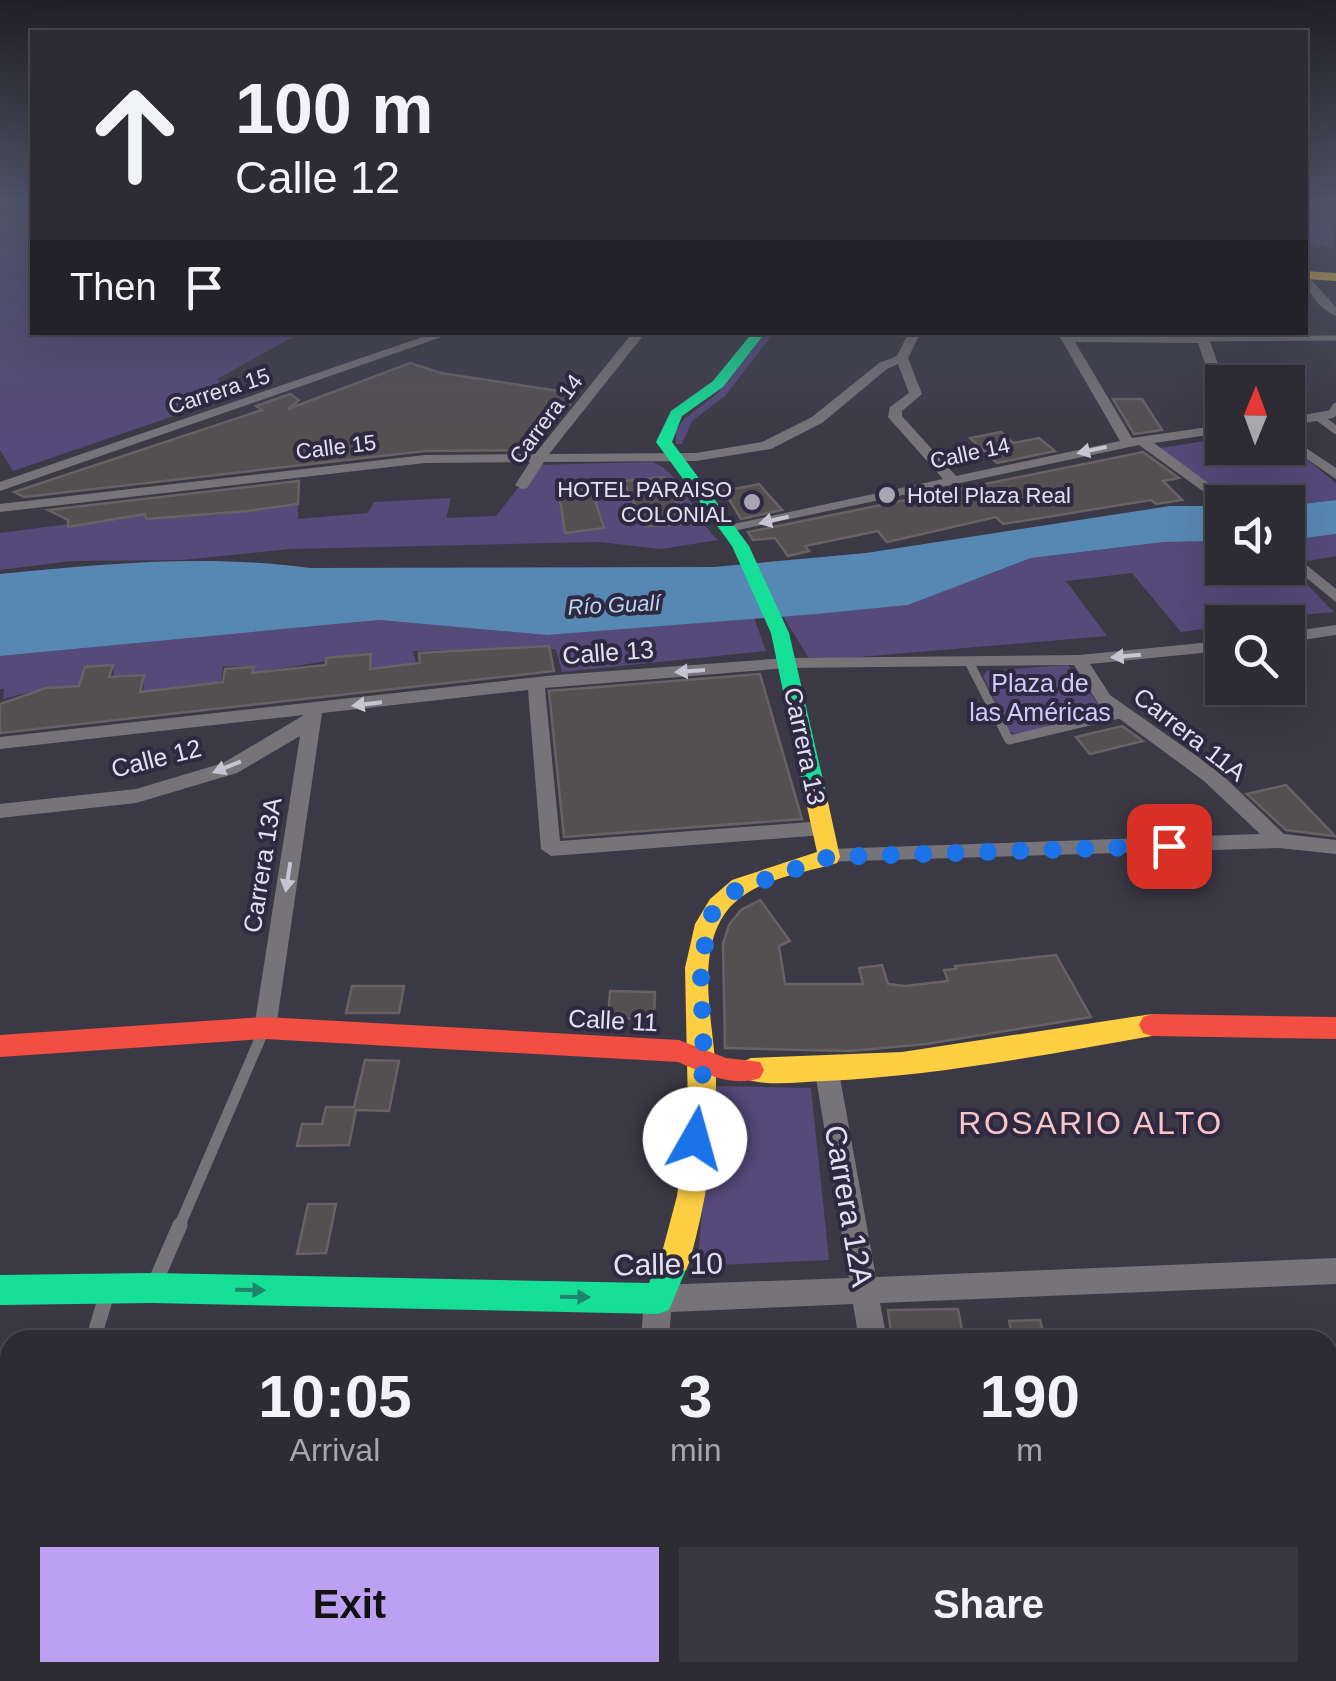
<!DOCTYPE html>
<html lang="en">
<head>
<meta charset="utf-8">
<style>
	:root { --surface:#2d2b34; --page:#393740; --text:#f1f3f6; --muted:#a7a7ac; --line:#48474f; --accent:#bca0f2 }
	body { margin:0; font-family:Helvetica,sans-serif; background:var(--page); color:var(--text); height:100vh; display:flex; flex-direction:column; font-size:38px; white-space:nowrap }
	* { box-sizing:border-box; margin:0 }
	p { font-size:32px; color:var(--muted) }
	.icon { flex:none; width:55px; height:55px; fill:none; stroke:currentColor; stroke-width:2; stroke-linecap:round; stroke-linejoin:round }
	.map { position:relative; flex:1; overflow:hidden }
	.drawer { position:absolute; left:0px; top:1330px; width:1338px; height:352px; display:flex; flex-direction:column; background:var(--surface); border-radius:30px 30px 0 0; box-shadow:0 10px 40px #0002,0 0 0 2px var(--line) }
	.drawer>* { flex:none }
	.top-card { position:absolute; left:30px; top:30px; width:1278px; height:305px; border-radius:0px; box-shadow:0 10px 40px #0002,0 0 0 2px var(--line); background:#2d2b34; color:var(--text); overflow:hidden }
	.needle { width:65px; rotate:1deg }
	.controls { position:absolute; left:1205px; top:365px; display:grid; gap:20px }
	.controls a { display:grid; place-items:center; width:100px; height:100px; border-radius:0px; background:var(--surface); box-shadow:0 10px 40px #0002,0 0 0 2px var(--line); font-size:50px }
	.pin { position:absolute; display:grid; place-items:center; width:85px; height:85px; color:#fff; margin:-42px; border-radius:20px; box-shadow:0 5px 15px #0006 }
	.me { position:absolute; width:110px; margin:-55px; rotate:7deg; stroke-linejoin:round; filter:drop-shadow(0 0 8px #0008) }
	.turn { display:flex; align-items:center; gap:35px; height:210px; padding:0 40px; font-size:45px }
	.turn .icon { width:130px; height:130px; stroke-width:2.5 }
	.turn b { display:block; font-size:70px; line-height:85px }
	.then { display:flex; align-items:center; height:95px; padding:0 40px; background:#0003; gap:20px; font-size:38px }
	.eta { display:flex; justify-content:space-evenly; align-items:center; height:170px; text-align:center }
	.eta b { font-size:60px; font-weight:800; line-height:70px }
	.action { display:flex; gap:20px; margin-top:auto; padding:20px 40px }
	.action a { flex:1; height:115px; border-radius:0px; background:var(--accent); color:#111; font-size:40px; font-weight:800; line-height:115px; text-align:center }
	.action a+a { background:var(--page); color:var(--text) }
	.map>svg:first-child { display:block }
	.green { fill:#554a7a }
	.water { fill:#5788b3 }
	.building { fill:#544f51; stroke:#686265; stroke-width:2.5 }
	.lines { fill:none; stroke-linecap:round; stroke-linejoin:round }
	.lane-far4 { stroke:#777479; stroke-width:5 }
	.lane-far3 { stroke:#777479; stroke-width:8 }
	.lane-far2 { stroke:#777479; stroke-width:9 }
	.lane-far1 { stroke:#777479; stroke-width:11 }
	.lane { stroke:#777479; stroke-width:15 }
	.street { fill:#777479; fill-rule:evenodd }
	.fast { fill:#16e098; fill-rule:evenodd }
	.slow { fill:#ffcf43; fill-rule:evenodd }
	.jam { fill:#f24e42; fill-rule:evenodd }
	.oneway { fill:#c8c5d2 }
	.oneway2 { fill:#22846c }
	.route { stroke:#1a73e8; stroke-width:18; stroke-dasharray:0 32.4 }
	.poi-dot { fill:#a9a6b4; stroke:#2e2941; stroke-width:4 }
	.labels { text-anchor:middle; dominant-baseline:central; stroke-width:8; stroke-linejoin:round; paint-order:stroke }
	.far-street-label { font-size:22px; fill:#e3e0f0; stroke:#2e2941 }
	.far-poi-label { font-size:22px; fill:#e3e0f0; stroke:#2e2941; text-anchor:end }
	.far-water-label { font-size:22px; font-style:italic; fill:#b9d7f1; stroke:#2e2941 }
	.street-label { font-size:25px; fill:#e3e0f0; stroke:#2e2941 }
	.park-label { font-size:25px; fill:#d2c9fd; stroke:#2e2941 }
	.near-street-label { font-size:30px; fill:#e3e0f0; stroke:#2e2941 }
	.near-neighbourhood-label { font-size:32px; letter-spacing:2.5px; fill:#f9c5c5; stroke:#2e2941 }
</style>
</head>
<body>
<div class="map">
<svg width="1336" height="1681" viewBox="0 0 1336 1681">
	<rect width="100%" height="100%" fill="#3c3946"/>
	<g class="green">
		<path d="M0 202H32V332L300 333 217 379 232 396 13 471 0 450Z"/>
		<path d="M1305 202H1333L1334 248 1308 244Z"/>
		<path d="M766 333H774L725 396 692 421 682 444H676V430L684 419 718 393Z"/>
		<path d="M1222 438V448L1288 444 1336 483V500L1309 505 1230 502 1156 449Z"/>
		<path d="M652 462C686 475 692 516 718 540L661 549 599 542 290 549 183 560 71 561 0 570V533L145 514 146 519 298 504V519L368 513 374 502 451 498 446 518 496 516 536 465Z"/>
		<path d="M1320 534H1336V556L1308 561 1288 540Z"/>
		<path d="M1222 541V568L1288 565 1334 612 1222 622V626L1181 632 1132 573 1066 581 1107 636 836 659 808 657 783 616 908 605 1031 558 1164 542Z"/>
		<path d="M754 618 766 651 562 672 556 650C546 645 435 651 413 651L416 663 370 669V654L252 673 253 667 223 666 219 697 190 700 191 685 143 692 144 675 114 677 113 665 86 667 68 712 46 688 3 699 4 689H0V656L379 620 547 635Z"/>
		<path d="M1068 665 1101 707 1100 714 1022 734 1009 732 983 676 987 671Z"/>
		<path d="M714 1086 811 1088 829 1260 697 1266Z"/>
	</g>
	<g class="water">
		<path d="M1336 500V534L1288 540V506Z"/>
		<path d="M1170 506H1222V541L1164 542 1031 558 908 605 816 614 547 635 379 620 0 656V574C103 564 207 554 310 568L714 567 866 553Z"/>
	</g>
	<g class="building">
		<path d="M410 363 441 373 578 394 533 450 425 451 24 497 14 492 262 410 256 406 290 394 299 400 288 409Z"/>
		<path d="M1113 399H1142L1162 430 1134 434Z"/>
		<path d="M1001 432 1013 443 1039 438 1055 451 997 463 970 438Z"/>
		<path d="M1143 452 1179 478 1163 481 1182 500 1156 504 1151 500 1003 524 996 517 887 542 878 531 805 546 809 551 788 556 775 538 753 540 748 532Z"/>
		<path d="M664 477 687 524 646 526 623 481Z"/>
		<path d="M299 481 298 504 247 511 146 519 145 514 68 527V520L48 510Z"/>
		<path d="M590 484 604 528 565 533 558 487Z"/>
		<path d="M759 484 782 510 741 519 724 491Z"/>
		<path d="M549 646 554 671 0 733V704L46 688 79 686 85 667 113 665 109 677 144 675 140 692 223 682 225 669 254 667 252 673 326 665V658L371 654 370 669 420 663 419 653Z"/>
		<path d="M760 674 802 819 564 837 549 691Z"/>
		<path d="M1122 726 1143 741 1090 754 1076 737Z"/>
		<path d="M1286 785 1335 836 1286 830 1247 794Z"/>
		<path d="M760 900 790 941 779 946 785 984H863L859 968 882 965 888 984 905 986 948 981 944 970 956 969 955 966 1056 955 1091 1017 926 1044 851 1051 725 1048 723 944 729 925 741 910Z"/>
		<path d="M352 986H404L399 1013H346Z"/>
		<path d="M610 991 655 992 654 1019 608 1018Z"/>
		<path d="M365 1060 399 1061 389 1111 356 1110 349 1145 297 1146 302 1124H322L326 1107H354Z"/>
		<path d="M308 1204H336L326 1253 297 1254Z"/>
		<path d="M958 1309 964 1340H892L888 1310Z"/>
		<path d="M1040 1320 1045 1340H1013L1009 1321Z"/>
	</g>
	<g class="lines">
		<path class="lane-far4" d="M1203 339 1336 338"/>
		<g class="lane-far3">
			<path d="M1320 418 1336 430"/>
			<path d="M1288 422 1332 414 1336 407"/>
		</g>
		<path class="lane-far2" d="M970 664 1009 740 1123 713"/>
		<path class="lane-far1" d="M179 1227 263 1032"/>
		<g class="lane">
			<path d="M157 1278 180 1225"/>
			<path d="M93 1340 105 1300"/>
			<path d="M1328 1477 1336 1476"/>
			<path d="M0 1648 10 1615"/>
		</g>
		<g class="street">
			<path d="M1305 273 1336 307V316C1319 308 1305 292 1305 273Z"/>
			<path d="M437 332H456L0 491V482Z"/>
			<path d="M633 332H646L549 454 696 453 762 442 812 417 879 363 897 356 909 332H921L908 358 922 394 902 411V416L956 476 1120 441 1057 332 1196 335 1195 332H1207L1224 382 1222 400 1216 396 1198 343 1075 342 1132 438 1222 425V433L1154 443 1234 502 1222 505 1139 445 724 533 721 530 729 525 943 479 888 417 890 407 909 393 898 364 887 369 822 423 771 449 696 461 544 462 527 488 522 489 515 485 530 462 425 463 0 512V504L425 455 535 454Z"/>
			<path d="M1288 436 1336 468V479L1288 446Z"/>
			<path d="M1288 550 1336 589V602L1288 563Z"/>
			<path d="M1336 625V635L1288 642V632Z"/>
			<path d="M1222 641V651L1090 664 1110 695 1218 771 1284 834 1336 840V854L1279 848 822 862 819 857 829 849 1260 834 1204 781 1098 703 1074 665 787 668 545 688 560 841 823 821 833 828 823 835 551 856 541 849 528 690 322 713 276 1028 273 1035 265 1038 257 1035 254 1028 300 736 237 773 136 803 0 818V804L136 789 223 763 304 715 0 749V737L556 675 787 658 1079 655Z"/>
			<path d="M827 1062 835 1065 839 1072 876 1277 1336 1258V1284L880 1303 887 1340H859L853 1304 671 1312 669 1340H641L644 1299 648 1289 658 1285 849 1278 815 1072 819 1065Z"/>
			<path d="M131 1672H256L253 1681H127Z"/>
			<path d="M559 1672H593L592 1681H558Z"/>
			<path d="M830 1672H894L898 1681H833Z"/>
			<path d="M906 1672H940L942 1681H908Z"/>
		</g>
		<g class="fast">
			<path d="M753 332H766L723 387 682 416 672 442 749 546 789 633 826 793 815 801 804 793 771 633 732 546 656 442 671 411 713 381Z"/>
			<path d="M675 1245 686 1250 690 1260 669 1310 658 1314 152 1303 0 1305V1275L152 1273 649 1283 664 1250Z"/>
		</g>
		<g class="slow">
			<path d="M1305 271 1336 273V281L1305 279Z"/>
			<path d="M815 785 826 793 840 857 837 863C801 874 751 879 726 912 692 958 717 1033 716 1085 715 1144 706 1203 690 1260L686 1270 675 1275 664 1270 660 1260 677 1196 688 1108 685 968 695 924 710 899 732 880 817 852 804 793Z"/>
			<path d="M1152 1014 1161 1017 1165 1025 1161 1033 1152 1036C1044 1055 935 1076 825 1081 799 1082 766 1087 742 1078L738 1070 742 1062 751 1058 902 1052Z"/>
		</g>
		<g class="jam">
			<path d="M1152 1014 1336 1017V1039L1152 1036 1143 1033 1139 1025 1143 1017Z"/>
			<path d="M265 1017 679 1040 726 1058 760 1062 764 1070 760 1078C732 1088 704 1073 678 1062L265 1039 0 1057V1035Z"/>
		</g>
	</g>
	<defs><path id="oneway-solid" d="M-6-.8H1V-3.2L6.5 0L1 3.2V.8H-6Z" transform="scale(2.5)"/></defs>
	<g class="oneway">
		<use href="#oneway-solid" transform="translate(1092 450) rotate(168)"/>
		<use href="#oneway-solid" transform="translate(774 520) rotate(167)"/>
		<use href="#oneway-solid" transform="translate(1126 656) rotate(175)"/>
		<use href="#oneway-solid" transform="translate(690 671) rotate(176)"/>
		<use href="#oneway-solid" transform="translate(367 704) rotate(173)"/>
		<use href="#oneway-solid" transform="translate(227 767) rotate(158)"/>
		<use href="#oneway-solid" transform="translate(288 877) rotate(99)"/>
	</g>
	<g class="oneway2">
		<use href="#oneway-solid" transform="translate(250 1290) rotate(1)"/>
		<use href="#oneway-solid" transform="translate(575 1297) rotate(1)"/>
	</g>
	<linearGradient id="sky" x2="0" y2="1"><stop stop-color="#211f26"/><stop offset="0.46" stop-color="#505468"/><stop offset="1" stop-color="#505468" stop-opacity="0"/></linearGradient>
	<rect width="1336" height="437" fill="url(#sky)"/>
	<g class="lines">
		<path class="route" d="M695 1139 704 1062 701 978 706 935 712 914 736 890 829 857 1169 846"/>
	</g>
	<g class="poi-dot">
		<circle cx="887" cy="495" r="10"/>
		<circle cx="752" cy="502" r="10"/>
	</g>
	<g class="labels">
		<g class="far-street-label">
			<text transform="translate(219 391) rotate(-18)">Carrera 15</text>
			<text transform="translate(546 419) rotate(-53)">Carrera 14</text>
			<text transform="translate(336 447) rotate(-7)">Calle 15</text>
			<text transform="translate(970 453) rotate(-12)">Calle 14</text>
		</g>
		<g class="far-poi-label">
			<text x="732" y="489">HOTEL PARAISO<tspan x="732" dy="25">COLONIAL</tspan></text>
			<text x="907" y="495" text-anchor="start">Hotel Plaza Real</text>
		</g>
		<g class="far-water-label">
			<text transform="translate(614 605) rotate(-3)">Río Gualí</text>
		</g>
		<g class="street-label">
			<text transform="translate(608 652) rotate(-4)">Calle 13</text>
			<text transform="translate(1190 734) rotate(38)">Carrera 11A</text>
			<text transform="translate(805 746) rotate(78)">Carrera 13</text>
			<text transform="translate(156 758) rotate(-14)">Calle 12</text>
			<text transform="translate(262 865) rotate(-81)">Carrera 13A</text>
			<text transform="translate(613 1020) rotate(3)">Calle 11</text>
		</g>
		<g class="park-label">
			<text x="1040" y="683">Plaza de<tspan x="1040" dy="29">las Américas</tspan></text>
		</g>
		<g class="near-street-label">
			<text transform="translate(849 1206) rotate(80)">Carrera 12A</text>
			<text transform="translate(668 1264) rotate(-1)">Calle 10</text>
		</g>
		<g class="near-neighbourhood-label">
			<text x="1091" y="1123">ROSARIO ALTO</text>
		</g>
	</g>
</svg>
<div class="controls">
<a><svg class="needle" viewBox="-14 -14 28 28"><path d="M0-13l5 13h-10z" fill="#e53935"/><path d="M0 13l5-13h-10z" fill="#a7a7ac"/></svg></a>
<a><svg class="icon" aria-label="sound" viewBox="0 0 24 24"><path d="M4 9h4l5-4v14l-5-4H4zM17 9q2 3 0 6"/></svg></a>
<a><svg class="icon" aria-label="search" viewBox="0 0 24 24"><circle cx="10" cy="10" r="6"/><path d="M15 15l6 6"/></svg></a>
</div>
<div class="pin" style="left:1169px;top:846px;background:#d93025"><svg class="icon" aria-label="arrive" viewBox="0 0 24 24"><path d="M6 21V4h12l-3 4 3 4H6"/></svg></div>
<svg class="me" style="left:695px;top:1139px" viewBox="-20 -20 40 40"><circle r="19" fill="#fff"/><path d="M0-13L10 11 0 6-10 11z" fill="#1a73e8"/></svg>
<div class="top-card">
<div class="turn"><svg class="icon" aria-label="ahead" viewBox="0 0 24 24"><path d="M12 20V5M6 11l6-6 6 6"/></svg><div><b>100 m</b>Calle 12</div></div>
<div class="then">Then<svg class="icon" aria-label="arrive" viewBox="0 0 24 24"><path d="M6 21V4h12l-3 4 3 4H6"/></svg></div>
</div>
<section class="drawer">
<div class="eta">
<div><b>10:05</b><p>Arrival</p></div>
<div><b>3</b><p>min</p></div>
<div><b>190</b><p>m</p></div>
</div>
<div class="action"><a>Exit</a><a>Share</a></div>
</section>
</div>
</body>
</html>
